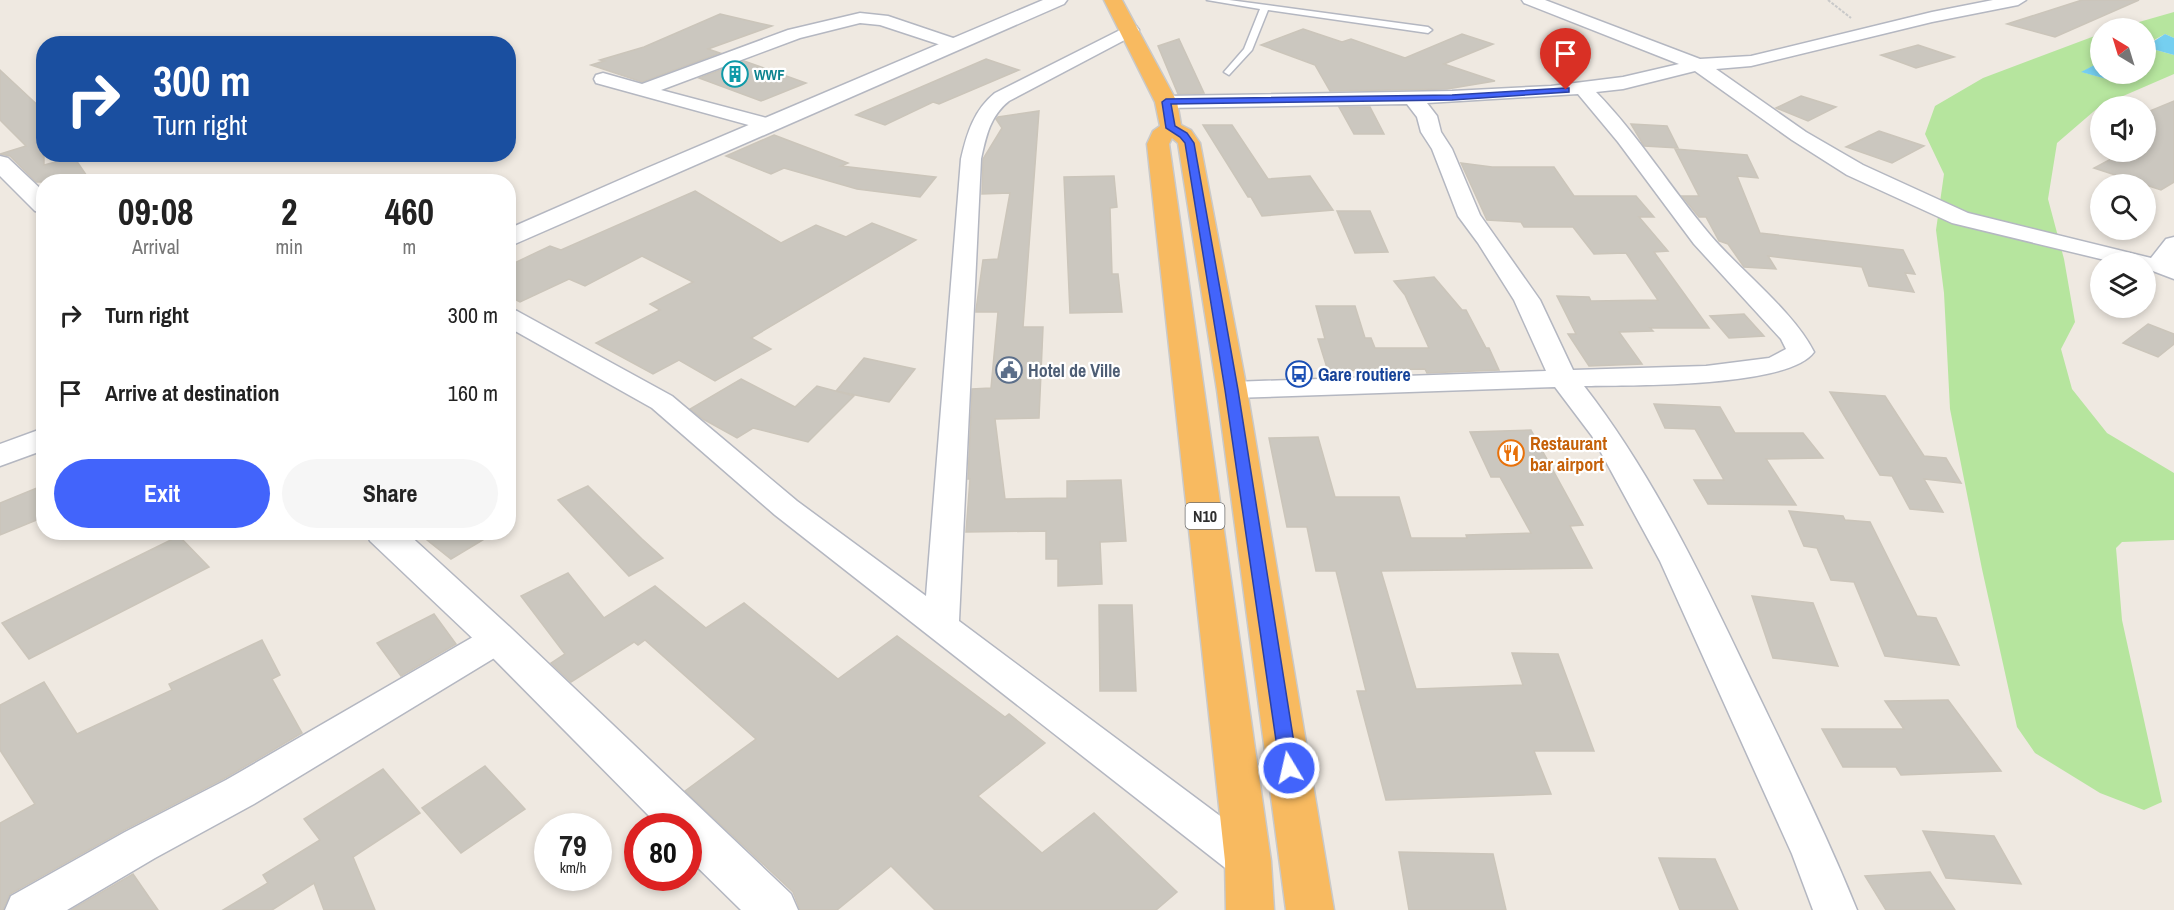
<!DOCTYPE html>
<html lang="en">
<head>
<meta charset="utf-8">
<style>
	:root { --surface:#fff; --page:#f6f6f6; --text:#222; --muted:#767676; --accent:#4264fb }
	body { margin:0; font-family:"Archivo Narrow",sans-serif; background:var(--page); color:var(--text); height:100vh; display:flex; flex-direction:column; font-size:22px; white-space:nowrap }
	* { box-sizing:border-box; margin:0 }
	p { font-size:20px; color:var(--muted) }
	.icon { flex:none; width:33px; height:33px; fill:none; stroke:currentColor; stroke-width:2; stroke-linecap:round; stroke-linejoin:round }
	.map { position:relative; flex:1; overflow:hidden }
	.panel { position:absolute; left:36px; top:174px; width:480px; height:366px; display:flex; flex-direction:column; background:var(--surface); border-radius:24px; box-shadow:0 3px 9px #0003 }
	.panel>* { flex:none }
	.guide { position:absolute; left:36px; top:36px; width:480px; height:126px; border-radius:24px; box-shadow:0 3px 9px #0003; background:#1a4fa0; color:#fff; overflow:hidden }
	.needle { width:39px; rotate:322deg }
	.buttons { position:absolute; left:2090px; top:18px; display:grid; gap:12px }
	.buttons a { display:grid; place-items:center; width:66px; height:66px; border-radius:50%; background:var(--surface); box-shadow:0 3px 9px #0003; font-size:30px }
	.speed { position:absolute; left:534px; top:813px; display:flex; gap:12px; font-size:30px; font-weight:700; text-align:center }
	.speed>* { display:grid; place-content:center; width:78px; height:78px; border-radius:50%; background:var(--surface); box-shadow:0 3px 9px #0003; line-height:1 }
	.speed small { font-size:15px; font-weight:400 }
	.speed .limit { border:9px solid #d22; background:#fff; color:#111 }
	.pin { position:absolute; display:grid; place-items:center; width:51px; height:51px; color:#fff; margin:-62px -26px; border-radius:50% 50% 50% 0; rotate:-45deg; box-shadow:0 0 6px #0007 }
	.pin .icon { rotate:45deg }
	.me { position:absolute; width:66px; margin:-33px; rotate:351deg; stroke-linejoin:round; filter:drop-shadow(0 0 4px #0008) }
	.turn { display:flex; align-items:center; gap:21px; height:126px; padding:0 18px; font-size:27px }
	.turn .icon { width:78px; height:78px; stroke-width:2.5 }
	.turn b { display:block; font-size:42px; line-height:51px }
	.eta { display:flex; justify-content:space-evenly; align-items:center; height:102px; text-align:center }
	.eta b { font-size:36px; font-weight:700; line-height:42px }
	.cta { display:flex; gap:12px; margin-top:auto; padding:12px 18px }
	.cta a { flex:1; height:69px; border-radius:36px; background:var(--accent); color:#fff; font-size:24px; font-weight:700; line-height:69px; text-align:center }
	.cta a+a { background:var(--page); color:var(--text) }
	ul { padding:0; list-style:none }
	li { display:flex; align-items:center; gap:18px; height:78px; padding:0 18px }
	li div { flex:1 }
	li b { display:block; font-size:22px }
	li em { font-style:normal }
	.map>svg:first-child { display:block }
	.green { fill:#b6e59e }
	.water { fill:#75cff0 }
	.building { fill:#cbc7bf; stroke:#cbc5ba; stroke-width:1.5 }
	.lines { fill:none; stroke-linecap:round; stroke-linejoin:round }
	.service-casing { stroke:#b4b7c1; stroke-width:3 }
	.minor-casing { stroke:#b4b7c1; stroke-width:3 }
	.tertiary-casing { stroke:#b4b7c1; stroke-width:3 }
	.secondary-casing { stroke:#b4b7c1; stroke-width:3 }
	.trunk-casing { stroke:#c9c9c9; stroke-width:3 }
	.path { stroke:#c9c9c9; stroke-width:2; stroke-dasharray:3 1.5; stroke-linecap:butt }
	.service { fill:#fff; fill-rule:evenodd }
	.minor { fill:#fff; fill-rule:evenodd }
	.tertiary { fill:#fff; fill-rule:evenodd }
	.secondary { fill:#fff; fill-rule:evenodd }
	.trunk { fill:#f8ba60; fill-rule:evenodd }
	.route { fill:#4264fb; stroke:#2b41a3; stroke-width:1.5 }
	.labels { text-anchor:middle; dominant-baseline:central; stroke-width:4.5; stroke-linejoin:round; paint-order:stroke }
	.far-culture-label { font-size:15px; font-weight:bold; fill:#0d838f; stroke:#fff; text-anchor:start }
	.shield { fill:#fff; stroke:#6d6d6d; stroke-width:1.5 }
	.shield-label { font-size:16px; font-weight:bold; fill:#2e2e2e }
	.service-label { font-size:18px; font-weight:bold; fill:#4e5e75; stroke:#fff; text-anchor:start }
	.transit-label { font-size:18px; font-weight:bold; fill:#164399; stroke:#fff; text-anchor:start }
	.food-label { font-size:18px; font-weight:bold; fill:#c56008; stroke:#fff; text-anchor:start }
</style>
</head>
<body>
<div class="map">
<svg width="2174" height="910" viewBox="0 0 2174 910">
	<rect width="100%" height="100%" fill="#efe9e1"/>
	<g class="green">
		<path d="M2174 12V38L2165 34 2145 45V28H2118Z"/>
		<path d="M2100 34V62L2082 72 2121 83 2150 71 2145 69V47L2174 55V74L2100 106 2057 143 2048 199 2064 259 2075 322 2061 349 2072 389 2107 433 2174 473V540L2122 542 2116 548 2122 620 2162 802 2144 810 2100 793 2035 753 2017 727 1982 569 1950 409 1944 293 1936 230 1944 174 1925 134 1935 106 1983 78Z"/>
	</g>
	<g class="water">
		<path d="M2165 34 2174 38V55L2145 47Z"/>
		<path d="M2100 62V74H2144L2121 83 2081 72Z"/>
	</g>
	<g class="building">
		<path d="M2082 0H2139L2055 37 2007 24Z"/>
		<path d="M720 14 772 26 708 49 720 53 642 82 591 65 604 61 600 60 644 47Z"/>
		<path d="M1303 29 1342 42 1351 39 1405 58 1462 34 1493 44 1444 64 1495 81 1447 89 1330 91 1315 65 1261 45Z"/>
		<path d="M1179 39 1204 93 1178 94 1158 46Z"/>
		<path d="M1918 45 1954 57 1916 68 1881 55Z"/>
		<path d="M986 59 1019 70 939 104 933 102 885 125 856 115Z"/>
		<path d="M744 61 806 83 761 101 699 78Z"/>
		<path d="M0 70 44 111V165L74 157 91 182H36L10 156 0 154 26 146 0 120Z"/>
		<path d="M1801 96 1836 107 1808 121 1776 108Z"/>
		<path d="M2174 101V182L2161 190 2094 168 2124 152H2145V113Z"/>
		<path d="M1339 107H1370L1384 134H1354Z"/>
		<path d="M1039 111 1023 327H1043L1039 418 995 419 1005 499 1067 498V481L1121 480 1126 541 1100 542 1102 584 1058 586V559H1046V531L966 532 970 479H968L972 389 991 388 998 312H976V310L983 260 998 259 1010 193 982 194 983 159 1002 128 996 119 998 117Z"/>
		<path d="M1631 124 1667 126 1678 148 1644 146Z"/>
		<path d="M1203 125H1232L1268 179 1310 176 1333 210 1262 216 1251 197H1248Z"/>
		<path d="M1879 131 1924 146 1892 163 1846 147Z"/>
		<path d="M774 135 848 163 841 166 936 177 920 197 857 189 784 168 771 174 726 156Z"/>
		<path d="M1675 149 1747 155 1758 178 1737 176 1760 233 1903 250 1915 274 1905 273 1914 292 1869 286 1862 267 1768 256 1776 269 1744 267 1728 244 1719 241 1706 217H1699L1682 196H1699Z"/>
		<path d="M1461 163 1492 167H1554L1574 196H1636L1654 217H1639L1668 251 1654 252 1709 328H1650L1653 331 1619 332 1642 364 1589 366 1568 334H1576L1557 296 1589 297 1591 301 1658 300 1626 253 1594 254 1573 227H1524L1521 222 1487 220Z"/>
		<path d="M1114 176 1117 207 1110 208 1112 274H1118L1122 312 1070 313 1064 177Z"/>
		<path d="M695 191 781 243 816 225 846 237 872 223 916 240 751 338 771 349 715 381 679 360 653 374 596 343 660 310 650 304 693 282 642 256 585 286 569 279 520 302 508 296V266L550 246 561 250Z"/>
		<path d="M1337 211H1370L1388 252 1355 253Z"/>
		<path d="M1434 277 1462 310H1466L1486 348H1489L1499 370 1427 373 1425 369 1328 371 1318 339H1325L1316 306H1355L1365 338H1371L1375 348H1429L1405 295 1394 281Z"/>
		<path d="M1744 314 1764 336 1729 338 1710 316Z"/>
		<path d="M2148 324 2174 334V344L2158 357 2123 343Z"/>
		<path d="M864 358 915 369 889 402 836 391Z"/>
		<path d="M741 379 795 407 817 386 854 396 808 442 753 428 737 438 703 419 690 409Z"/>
		<path d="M1830 392 1885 396 1924 456 1946 458 1961 483 1924 479 1943 512 1910 509 1892 476 1880 475Z"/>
		<path d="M1654 404 1720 407 1735 433H1803L1823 458 1766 459 1796 505 1708 504 1694 480H1724L1695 429 1665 428Z"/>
		<path d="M1531 430 1583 525 1570 526 1592 568 1381 571 1416 689 1523 685 1512 653 1558 654 1594 751H1534L1551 794 1386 800 1357 691H1366L1336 571H1316L1307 527H1287L1269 438 1318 437 1335 497H1399L1411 538H1467L1466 535 1531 533 1500 477H1491L1470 432Z"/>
		<path d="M588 486 642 539 663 558 629 576 558 500Z"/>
		<path d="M37 488 44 499V517L0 535V503Z"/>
		<path d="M1789 511 1843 516 1845 520 1870 522 1917 616 1936 618 1959 665 1885 656 1854 582 1831 580 1817 548 1804 546Z"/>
		<path d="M417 532H496L451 559Z"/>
		<path d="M179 536 209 567 29 659 2 623Z"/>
		<path d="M568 573 604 618 655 586 706 628 744 603 838 679 897 636 1005 717 1009 714 1045 743 978 796 1042 853 1094 813 1177 892 1156 910H935L891 866 837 910H800L793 892 685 791 756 739 645 640 638 645 634 642 571 682 551 663 565 654 521 596Z"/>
		<path d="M1752 596 1813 603 1838 666 1773 658Z"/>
		<path d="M1099 605H1132L1136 691H1100Z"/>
		<path d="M434 614 456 644 401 676 377 643Z"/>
		<path d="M262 640 280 675 272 679 302 733 225 778 124 830 10 894 3 910H0V823L35 804 0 750V705L44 682 77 734 172 690 169 684Z"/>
		<path d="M1948 700 2001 771 1901 775 1896 767H1843L1822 729H1904L1885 701Z"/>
		<path d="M485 766 525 809 461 853 422 808Z"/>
		<path d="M383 769 420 813 353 857 375 910H324L314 883 272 910H223L268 883 263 875 320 840 304 819Z"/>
		<path d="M1923 831 1994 836 2021 884 1946 878Z"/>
		<path d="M1399 852 1493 854 1506 910H1409Z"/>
		<path d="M1659 858 1715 859 1738 910H1680Z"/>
		<path d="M1930 872 1955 910H1886L1865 876Z"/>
		<path d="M133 874 158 910H71Z"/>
	</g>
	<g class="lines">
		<g class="service-casing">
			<path id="service" d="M1207 0H1229L1428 27 1432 30 1428 33 1268 10 1252 50 1229 75 1224 72 1244 49 1260 9Z"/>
		</g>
		<g class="minor-casing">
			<g id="minor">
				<path d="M1522 0H1545L1700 59 1751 56 1932 12 1993 0H2026L2018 5 1932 22 1751 66 1716 69 1806 132 1863 165 1968 213 2151 258 2166 239 2174 237V279L2145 268V262H2113L1952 223 1847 175 1792 140 1695 71 1623 89 1596 92C1639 136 1671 189 1711 236 1742 272 1794 312 1814 352 1789 388 1629 385 1584 386 1653 475 1702 577 1750 678 1787 755 1825 831 1857 910H1813L1792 854 1660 561 1592 436 1555 387 1232 398 1222 396 1218 390 1222 384 1232 382 1546 371 1514 300 1478 243 1458 216 1432 149 1421 132 1417 117 1407 104 1166 108 1159 106 1156 102 1159 98 1166 96 1452 91 1551 86 1623 77 1679 64 1524 3ZM1578 94 1618 142 1694 244 1781 339 1786 349 1769 358 1706 366 1573 370 1540 300 1480 215 1452 149 1441 132 1437 116 1427 103Z"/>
				<path d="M860 13 888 16 959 40 962 44 959 48 953 49 880 25 860 23 800 38 661 90 774 120 777 124 774 128 767 130 596 83 594 79 596 75 603 73 642 84 788 30Z"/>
				<path d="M1130 25 1136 26 1139 30 1136 34 1009 101C990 116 986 136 981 159L959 621 1263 848 1269 861 1263 874 1248 880 1233 874 775 515 652 408 508 327V308L517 311 672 396 797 501 926 596 961 159C967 133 974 110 995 93Z"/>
				<path d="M498 626 511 630 516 639 511 648 254 804 155 858 67 910H5L11 896 125 832 226 780 485 630Z"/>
			</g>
		</g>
		<g class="tertiary-casing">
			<g id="tertiary">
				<path d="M0 156 8 158 44 192V213L35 211 0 176Z"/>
				<path d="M366 532H406L512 629 791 894 798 910H741L688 858V826H659L484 649 370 541Z"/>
			</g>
		</g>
		<g class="secondary-casing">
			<g id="secondary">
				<path d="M1043 0H1067L1064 4 508 247V229L640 171Z"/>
				<path d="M44 428V450L0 466V444Z"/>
			</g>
		</g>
		<g class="trunk-casing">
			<path id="trunk" d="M1104 0H1122L1177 102 1181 125 1191 130 1200 143 1247 390 1334 910H1286L1217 390 1178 143 1172 138 1169 144 1271 861 1274 910H1226L1225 861 1147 144 1153 131 1160 126 1155 102Z"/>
		</g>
		<path class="path" d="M1828 0 1851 18"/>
		<use href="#service" class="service"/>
		<use href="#minor" class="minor"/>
		<use href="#tertiary" class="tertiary"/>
		<use href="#secondary" class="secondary"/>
		<use href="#trunk" class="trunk"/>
	</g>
	<path class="route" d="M1566 88H1569V92L1452 100 1171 104 1175 126 1187 133 1194 143 1238 390 1298 768 1295 773 1289 775 1283 773 1280 768 1225 390 1185 143 1180 137 1166 128 1162 102 1166 99 1452 95Z"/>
	<defs>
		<g id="building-ring" transform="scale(1.35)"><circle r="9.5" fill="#fff" stroke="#0f9aa8" stroke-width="1.5"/><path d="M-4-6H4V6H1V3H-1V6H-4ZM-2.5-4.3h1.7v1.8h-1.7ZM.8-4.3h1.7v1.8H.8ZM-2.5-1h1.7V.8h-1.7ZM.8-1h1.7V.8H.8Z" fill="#0f9aa8"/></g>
		<g id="civic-ring" transform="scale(1.35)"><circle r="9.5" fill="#fff" stroke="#5c6f8a" stroke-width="1.5"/><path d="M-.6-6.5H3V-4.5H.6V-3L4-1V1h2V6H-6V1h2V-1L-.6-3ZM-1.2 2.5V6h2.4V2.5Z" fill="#5c6f8a"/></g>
		<g id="bus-ring" transform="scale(1.35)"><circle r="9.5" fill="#fff" stroke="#1a4fb4" stroke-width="1.5"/><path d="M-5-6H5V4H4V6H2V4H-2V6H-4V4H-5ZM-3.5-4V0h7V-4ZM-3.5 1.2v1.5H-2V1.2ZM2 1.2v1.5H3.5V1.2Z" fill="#1a4fb4"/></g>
		<g id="restaurant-ring" transform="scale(1.35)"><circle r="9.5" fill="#fff" stroke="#e8710a" stroke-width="1.5"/><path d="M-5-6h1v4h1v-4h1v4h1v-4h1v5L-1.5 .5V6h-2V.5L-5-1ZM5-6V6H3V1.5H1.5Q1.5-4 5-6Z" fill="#e8710a"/></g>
	</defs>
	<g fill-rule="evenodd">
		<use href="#building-ring" x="735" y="74"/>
		<use href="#civic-ring" x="1009" y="370"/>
		<use href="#bus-ring" x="1299" y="374"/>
		<use href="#restaurant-ring" x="1511" y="453"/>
	</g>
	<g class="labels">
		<g class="far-culture-label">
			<text x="754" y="74">WWF</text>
		</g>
		<rect class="shield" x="1185.5" y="503" width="39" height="26" rx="4.5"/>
		<g class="shield-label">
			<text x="1205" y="516">N10</text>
		</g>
		<g class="service-label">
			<text x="1028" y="370">Hotel de Ville</text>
		</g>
		<g class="transit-label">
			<text x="1318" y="374">Gare routiere</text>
		</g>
		<g class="food-label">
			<text x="1530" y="443">Restaurant<tspan x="1530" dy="21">bar airport</tspan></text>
		</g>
	</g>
</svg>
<div class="buttons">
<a><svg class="needle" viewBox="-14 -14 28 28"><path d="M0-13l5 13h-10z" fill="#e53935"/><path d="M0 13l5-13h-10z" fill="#767676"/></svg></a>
<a><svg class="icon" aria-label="sound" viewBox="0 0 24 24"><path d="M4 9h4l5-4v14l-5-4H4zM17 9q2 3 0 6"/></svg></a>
<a><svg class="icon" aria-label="search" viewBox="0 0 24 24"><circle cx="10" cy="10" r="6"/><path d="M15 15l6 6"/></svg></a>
<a><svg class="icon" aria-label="layers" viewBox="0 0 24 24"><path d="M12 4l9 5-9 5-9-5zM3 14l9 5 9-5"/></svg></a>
</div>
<div class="speed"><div>79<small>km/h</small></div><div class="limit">80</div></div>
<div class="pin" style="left:1566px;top:90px;background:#d93025"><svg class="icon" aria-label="arrive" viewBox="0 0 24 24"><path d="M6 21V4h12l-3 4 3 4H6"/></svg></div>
<svg class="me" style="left:1289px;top:768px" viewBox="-20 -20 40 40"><circle r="17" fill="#4264fb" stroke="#fff" stroke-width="3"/><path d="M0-11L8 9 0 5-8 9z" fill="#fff"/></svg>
<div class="guide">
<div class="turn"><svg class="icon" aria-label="right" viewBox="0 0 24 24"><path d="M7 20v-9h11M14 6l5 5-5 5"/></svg><div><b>300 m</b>Turn right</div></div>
</div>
<section class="panel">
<div class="eta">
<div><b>09:08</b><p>Arrival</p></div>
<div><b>2</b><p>min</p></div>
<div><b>460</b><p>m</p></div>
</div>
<ul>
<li><svg class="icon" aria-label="right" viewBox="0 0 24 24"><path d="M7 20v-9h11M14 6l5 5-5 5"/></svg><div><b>Turn right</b></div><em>300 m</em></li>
<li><svg class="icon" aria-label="arrive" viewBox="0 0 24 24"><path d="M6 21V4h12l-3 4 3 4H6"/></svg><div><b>Arrive at destination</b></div><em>160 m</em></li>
</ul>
<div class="cta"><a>Exit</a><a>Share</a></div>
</section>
</div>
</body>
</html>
